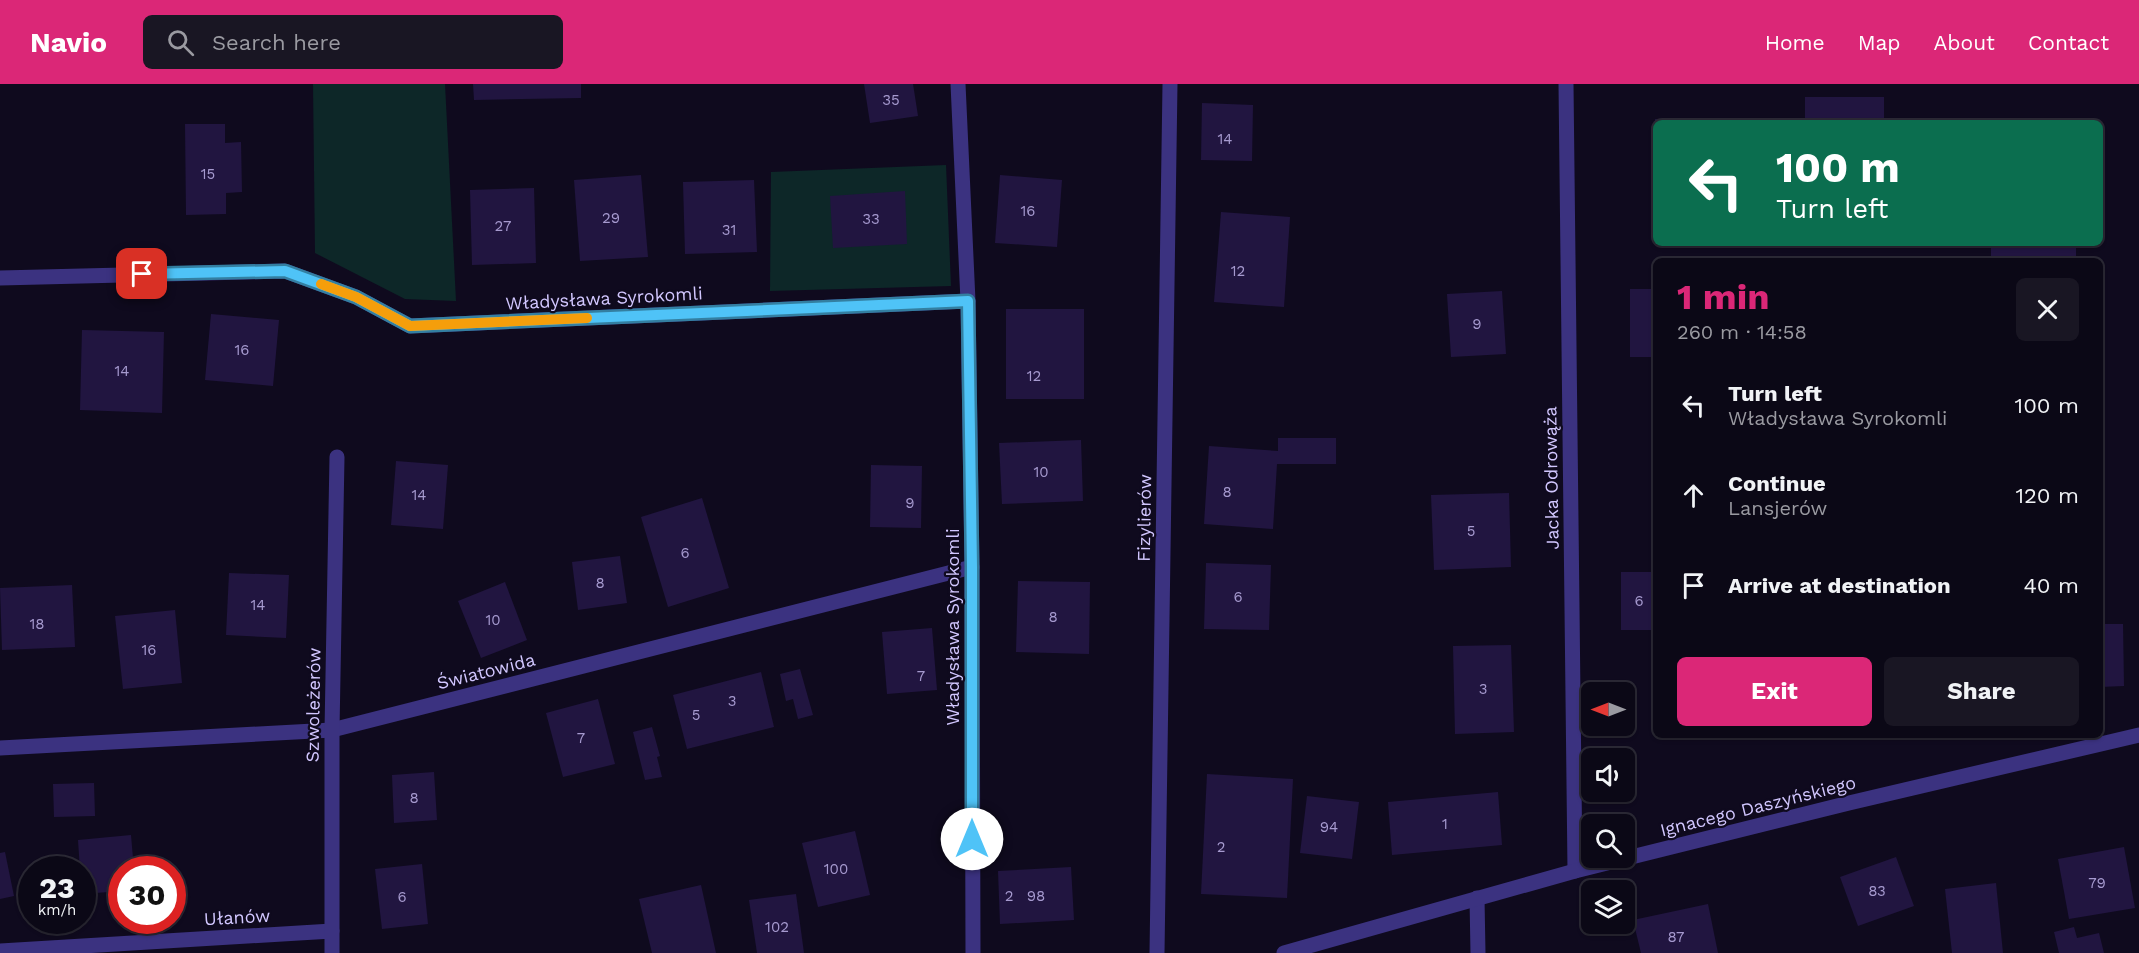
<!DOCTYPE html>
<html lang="en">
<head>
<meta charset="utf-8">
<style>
	:root { --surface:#0b0816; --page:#191623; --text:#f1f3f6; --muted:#9a9aa1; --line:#2b2935; --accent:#db2777 }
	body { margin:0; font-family:"Work Sans",sans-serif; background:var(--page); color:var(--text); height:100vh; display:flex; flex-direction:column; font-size:22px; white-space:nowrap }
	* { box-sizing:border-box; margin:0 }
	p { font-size:20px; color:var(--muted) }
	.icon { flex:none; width:33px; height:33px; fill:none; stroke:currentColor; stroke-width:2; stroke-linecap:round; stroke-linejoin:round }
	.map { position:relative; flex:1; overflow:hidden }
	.drawer { position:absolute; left:1653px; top:174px; width:450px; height:480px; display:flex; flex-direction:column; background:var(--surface); border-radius:9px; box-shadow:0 2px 4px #0004,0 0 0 2px var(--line) }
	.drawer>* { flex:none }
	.guide { position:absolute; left:1653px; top:36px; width:450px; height:126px; border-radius:9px; box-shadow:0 2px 4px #0004,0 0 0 2px var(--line); background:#0b6e4f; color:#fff; overflow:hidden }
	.needle { width:39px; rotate:270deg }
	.controls { position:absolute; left:1581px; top:598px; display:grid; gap:12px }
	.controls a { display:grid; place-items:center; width:54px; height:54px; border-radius:9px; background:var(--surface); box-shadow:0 2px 4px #0004,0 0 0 2px var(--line); font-size:30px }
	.speed { position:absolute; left:18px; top:772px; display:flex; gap:12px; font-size:30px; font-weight:700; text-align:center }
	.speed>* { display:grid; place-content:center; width:78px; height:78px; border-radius:50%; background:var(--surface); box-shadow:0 2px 4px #0004,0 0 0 2px var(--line); line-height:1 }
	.speed small { font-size:15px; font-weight:400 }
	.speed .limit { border:9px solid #d22; background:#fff; color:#111 }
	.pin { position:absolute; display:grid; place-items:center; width:51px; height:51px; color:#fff; margin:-26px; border-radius:12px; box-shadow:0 3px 9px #0006 }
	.me { position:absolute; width:66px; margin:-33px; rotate:0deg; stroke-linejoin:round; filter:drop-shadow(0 0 4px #0008) }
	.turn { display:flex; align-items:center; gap:21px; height:126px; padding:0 24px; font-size:27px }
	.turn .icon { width:78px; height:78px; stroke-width:2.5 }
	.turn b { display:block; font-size:42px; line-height:51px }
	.round { display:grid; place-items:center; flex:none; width:63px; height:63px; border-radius:9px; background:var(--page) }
	.head { display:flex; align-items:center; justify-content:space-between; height:102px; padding:0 24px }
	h1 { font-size:36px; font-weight:700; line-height:45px; color:var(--accent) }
	.cta { display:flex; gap:12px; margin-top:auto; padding:12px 24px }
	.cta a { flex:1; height:69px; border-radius:9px; background:var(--accent); color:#fff; font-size:24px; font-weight:700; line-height:69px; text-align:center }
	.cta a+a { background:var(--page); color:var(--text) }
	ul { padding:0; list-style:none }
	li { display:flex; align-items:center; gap:18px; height:90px; padding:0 24px }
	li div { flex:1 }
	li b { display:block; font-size:22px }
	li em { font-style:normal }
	header { display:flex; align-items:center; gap:36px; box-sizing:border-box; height:84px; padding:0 30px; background:var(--accent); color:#fff }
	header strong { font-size:28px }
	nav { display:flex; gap:33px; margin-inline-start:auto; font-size:21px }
	.search { width:420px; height:54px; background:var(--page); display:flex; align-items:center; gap:15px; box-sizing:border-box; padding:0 21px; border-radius:9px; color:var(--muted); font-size:22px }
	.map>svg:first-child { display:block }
	.green { fill:#0d2728 }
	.building { fill:#211540 }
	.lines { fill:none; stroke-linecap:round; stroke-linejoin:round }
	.minor { stroke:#3b3280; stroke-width:15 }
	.route-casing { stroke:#337fa1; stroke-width:15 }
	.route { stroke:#4fc3f7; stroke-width:10 }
	.slow { stroke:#f59e0b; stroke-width:10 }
	.labels { text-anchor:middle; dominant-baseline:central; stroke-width:4.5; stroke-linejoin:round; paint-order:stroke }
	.number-label { font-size:15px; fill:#a69acf }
	.street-label { font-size:18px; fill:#d2c7ff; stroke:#0f0a1e }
</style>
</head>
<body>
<header>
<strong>Navio</strong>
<div class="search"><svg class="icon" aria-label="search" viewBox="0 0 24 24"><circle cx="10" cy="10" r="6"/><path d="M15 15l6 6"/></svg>Search here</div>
<nav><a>Home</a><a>Map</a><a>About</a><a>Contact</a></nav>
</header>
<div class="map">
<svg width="2139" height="869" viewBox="0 0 2139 869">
	<rect width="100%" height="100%" fill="#0f0a1e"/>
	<g class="green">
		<path d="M313 0H445L456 217 405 215 315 169Z"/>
		<path d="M946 81 951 202 770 207 771 88Z"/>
	</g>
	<g class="building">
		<path d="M473 0H581V14L474 16Z"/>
		<path d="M864 0H913L918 32 870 39Z"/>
		<rect x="1805" y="13" width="79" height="26"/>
		<path d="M1202 19 1253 21 1252 77 1201 76Z"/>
		<path d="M1728 34V39L1655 38V35Z"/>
		<path d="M185 40H225V59L241 58 242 108 226 109V130L186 131Z"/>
		<path d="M641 91 648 173 580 177 574 96Z"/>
		<path d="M1000 91 1062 96 1057 163 995 159Z"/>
		<path d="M754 96 757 168 685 170 683 98Z"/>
		<path d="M534 104 536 179 472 181 470 106Z"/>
		<path d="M905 107 907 160 833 164 830 112Z"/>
		<path d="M1221 128 1290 133 1284 223 1214 218Z"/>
		<rect x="1991" y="159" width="85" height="18"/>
		<rect x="1630" y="205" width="26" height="68"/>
		<path d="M1502 207 1506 270 1451 273 1447 210Z"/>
		<rect x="1006" y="225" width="78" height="90"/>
		<path d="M211 230 279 236 273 302 205 296Z"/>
		<path d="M82 246 164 248 162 329 80 326Z"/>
		<path d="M2100 329H2104L2103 420H2100Z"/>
		<path d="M1278 354H1336V380H1277L1273 445 1204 440 1209 362 1278 367Z"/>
		<path d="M1081 356 1083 417 1002 420 999 359Z"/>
		<path d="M396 377 448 381 443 445 391 441Z"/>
		<path d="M871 381 922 382 921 444 870 443Z"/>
		<path d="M1509 409 1511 483 1434 486 1431 411Z"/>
		<path d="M702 414 729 504 668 523 641 433Z"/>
		<path d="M620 472 627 519 578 526 572 478Z"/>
		<path d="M1206 479 1271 481 1269 546 1204 545Z"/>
		<rect x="1621" y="488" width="35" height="58"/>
		<path d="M229 489 289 491 286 554 226 551Z"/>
		<path d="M1018 497 1090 498 1089 570 1016 568Z"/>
		<path d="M505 498 527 556 481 574 458 517Z"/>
		<path d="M72 501 75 563 2 566 0 504Z"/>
		<path d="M175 526 182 599 123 605 115 532Z"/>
		<path d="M2100 540H2123L2124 602 2100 603Z"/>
		<path d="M932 544 937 606 887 610 882 548Z"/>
		<path d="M1511 561 1514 648 1455 650 1453 562Z"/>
		<path d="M800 585 813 631 798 635 793 615 786 617 780 590Z"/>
		<path d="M761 588 774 643 687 665 673 611Z"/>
		<path d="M598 615 615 680 563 693 546 629Z"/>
		<path d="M652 643 660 672 657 673 662 693 645 696 633 648Z"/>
		<path d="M434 688 437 736 394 739 392 691Z"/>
		<path d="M1207 690 1293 695 1287 814 1201 810Z"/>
		<path d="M94 699 95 732 54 733 53 700Z"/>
		<path d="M1498 708 1502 761 1392 771 1388 718Z"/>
		<path d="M1307 712 1359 718 1352 775 1300 769Z"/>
		<path d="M855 747 870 811 818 823 802 759Z"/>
		<path d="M131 751 134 786H122V807L82 810V786H80L78 756Z"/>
		<path d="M2124 763 2135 824 2069 835 2058 775Z"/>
		<path d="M5 768 14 812 0 815V769Z"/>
		<path d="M1896 773 1914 822 1858 842 1840 793Z"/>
		<path d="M422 780 428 840 382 845 375 785Z"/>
		<path d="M1071 783 1074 836 1000 840 998 787Z"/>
		<path d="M1996 799 2003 869H1952L1945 805Z"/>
		<path d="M701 801 716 869H652L639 815Z"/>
		<path d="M796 810 804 869H757L749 816Z"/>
		<path d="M1708 820 1718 869H1641L1633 836Z"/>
		<path d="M2074 843 2077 854 2099 849 2104 869H2059L2054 848Z"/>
	</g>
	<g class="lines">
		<g class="minor">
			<path d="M958 0 968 217 972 483 973 869"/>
			<path d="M1566 0 1575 787"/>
			<path d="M0 194 285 187 356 213 410 242 968 217"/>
			<path d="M0 664 332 646 972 483"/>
			<path d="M1477 814 1478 869"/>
			<path d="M0 867 332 847"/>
			<path d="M332 869V646L337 373"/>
			<path d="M1157 869 1170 0"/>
			<path d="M1284 869 1575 787 1849 719 2139 651"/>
		</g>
	</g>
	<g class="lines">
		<g class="route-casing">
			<path id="route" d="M142 190 285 187 356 213 410 242 968 217 972 483V755"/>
		</g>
		<use href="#route" class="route"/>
		<path class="slow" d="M321 200 356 213 410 242 587 234"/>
	</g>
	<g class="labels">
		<g class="number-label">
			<text x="891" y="16">35</text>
			<text x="1225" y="55">14</text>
			<text x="208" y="90">15</text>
			<text x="1028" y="127">16</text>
			<text x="611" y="134">29</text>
			<text x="871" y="135">33</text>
			<text x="503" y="142">27</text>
			<text x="729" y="146">31</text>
			<text x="1238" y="187">12</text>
			<text x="1477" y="240">9</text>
			<text x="242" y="266">16</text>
			<text x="122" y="287">14</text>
			<text x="1034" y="292">12</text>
			<text x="1041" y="388">10</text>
			<text x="1227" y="408">8</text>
			<text x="419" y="411">14</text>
			<text x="910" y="419">9</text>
			<text x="1471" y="447">5</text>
			<text x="685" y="469">6</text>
			<text x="600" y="499">8</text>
			<text x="1238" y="513">6</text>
			<text x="1639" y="517">6</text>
			<text x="258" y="521">14</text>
			<text x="1053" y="533">8</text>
			<text x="493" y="536">10</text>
			<text x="37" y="540">18</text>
			<text x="149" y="566">16</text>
			<text x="921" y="592">7</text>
			<text x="1483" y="605">3</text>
			<text x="732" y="617">3</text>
			<text x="696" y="631">5</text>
			<text x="581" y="654">7</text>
			<text x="414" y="714">8</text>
			<text x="1445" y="740">1</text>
			<text x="1329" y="743">94</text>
			<text x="1221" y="763">2</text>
			<text x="836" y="785">100</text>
			<text x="2097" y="799">79</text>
			<text x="1877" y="807">83</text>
			<text x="1009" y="812">2</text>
			<text x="1036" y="812">98</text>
			<text x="402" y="813">6</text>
			<text x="777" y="843">102</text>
			<text x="1676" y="853">87</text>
		</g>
		<g class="street-label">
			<text transform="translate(604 214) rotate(-3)">Władysława Syrokomli</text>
			<text transform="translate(1551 394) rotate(-91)">Jacka Odrowąża</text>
			<text transform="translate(1144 434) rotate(-89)">Fizylierów</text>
			<text transform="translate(952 543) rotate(-90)">Władysława Syrokomli</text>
			<text transform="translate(486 587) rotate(-14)">Światowida</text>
			<text transform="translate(313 621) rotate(-89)">Szwoleżerów</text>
			<text transform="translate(1758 722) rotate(-14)">Ignacego Daszyńskiego</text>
			<text transform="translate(237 833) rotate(-3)">Ułanów</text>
		</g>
	</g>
</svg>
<div class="controls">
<a><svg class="needle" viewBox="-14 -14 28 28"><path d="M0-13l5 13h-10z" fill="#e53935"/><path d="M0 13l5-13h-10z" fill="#9a9aa1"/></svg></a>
<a><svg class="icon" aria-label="sound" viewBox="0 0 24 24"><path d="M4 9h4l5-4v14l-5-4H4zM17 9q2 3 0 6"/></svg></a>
<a><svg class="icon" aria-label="search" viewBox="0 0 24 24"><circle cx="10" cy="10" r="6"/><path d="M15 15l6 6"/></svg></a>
<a><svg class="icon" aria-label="layers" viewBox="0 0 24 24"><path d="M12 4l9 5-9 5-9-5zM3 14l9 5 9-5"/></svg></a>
</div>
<div class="speed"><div>23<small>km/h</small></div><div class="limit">30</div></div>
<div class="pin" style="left:142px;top:190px;background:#d93025"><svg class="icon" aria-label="arrive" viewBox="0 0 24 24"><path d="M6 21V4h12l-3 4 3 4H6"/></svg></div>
<svg class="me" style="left:972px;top:755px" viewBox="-20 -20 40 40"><circle r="19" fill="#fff"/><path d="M0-13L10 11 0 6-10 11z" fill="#4fc3f7"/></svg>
<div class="guide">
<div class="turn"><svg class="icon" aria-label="left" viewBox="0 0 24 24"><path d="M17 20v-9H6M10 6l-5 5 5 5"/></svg><div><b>100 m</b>Turn left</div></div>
</div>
<section class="drawer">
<div class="head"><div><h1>1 min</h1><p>260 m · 14:58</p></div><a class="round"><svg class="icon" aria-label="close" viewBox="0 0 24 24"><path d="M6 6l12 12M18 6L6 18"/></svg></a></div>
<ul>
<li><svg class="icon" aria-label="left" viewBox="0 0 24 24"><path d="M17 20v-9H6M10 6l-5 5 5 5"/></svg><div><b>Turn left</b><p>Władysława Syrokomli</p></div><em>100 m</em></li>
<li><svg class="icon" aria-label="ahead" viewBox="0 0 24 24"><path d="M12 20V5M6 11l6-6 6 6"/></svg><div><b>Continue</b><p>Lansjerów</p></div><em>120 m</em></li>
<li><svg class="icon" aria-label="arrive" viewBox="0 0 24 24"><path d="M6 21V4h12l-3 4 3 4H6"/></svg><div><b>Arrive at destination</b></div><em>40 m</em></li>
</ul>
<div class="cta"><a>Exit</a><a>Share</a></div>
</section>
</div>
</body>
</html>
